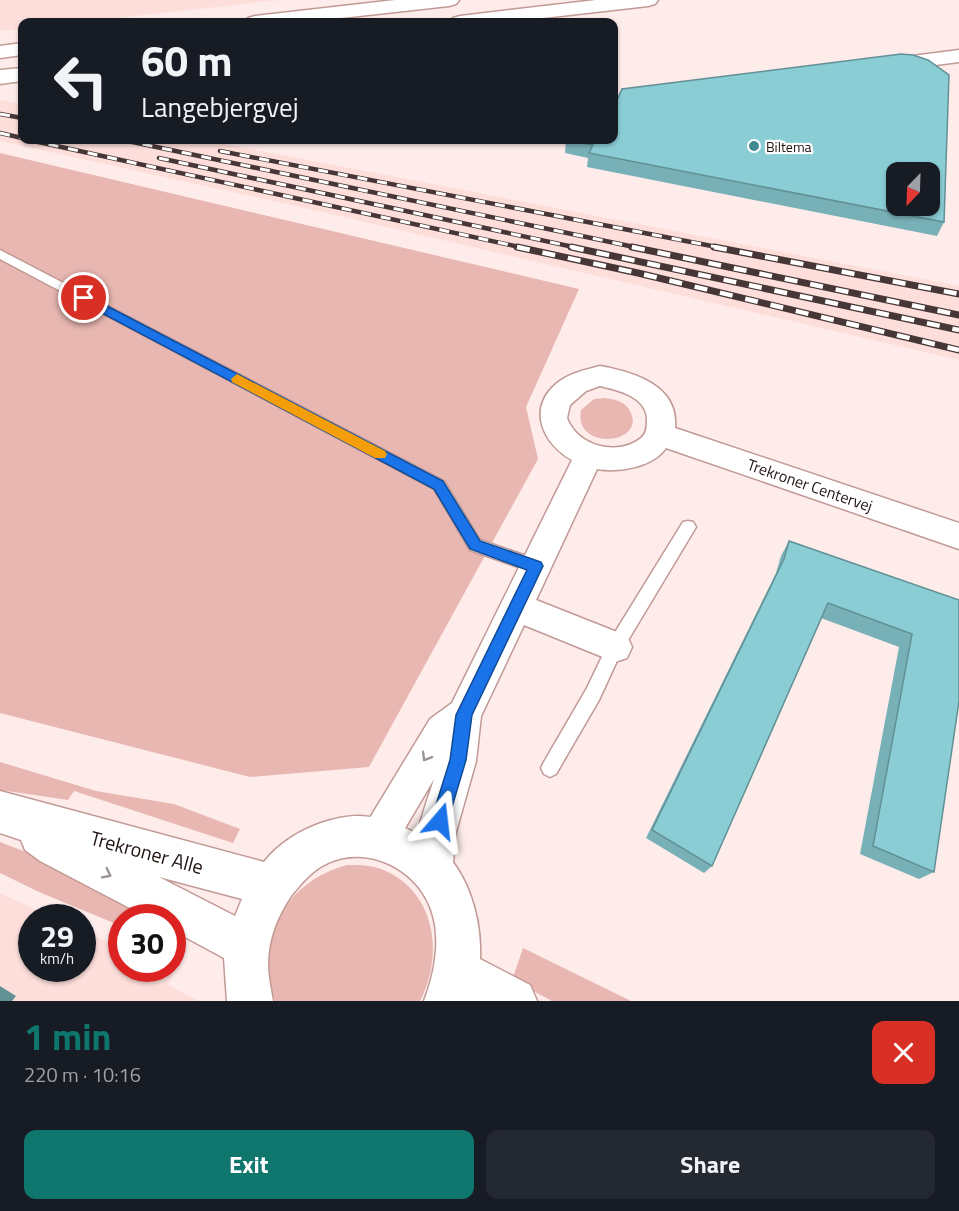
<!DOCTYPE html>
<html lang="en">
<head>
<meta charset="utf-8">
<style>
	:root { --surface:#171b24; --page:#242831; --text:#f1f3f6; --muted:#9ea1a6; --accent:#0f766e }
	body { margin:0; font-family:"Titillium Web",sans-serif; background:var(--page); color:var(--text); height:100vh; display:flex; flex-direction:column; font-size:22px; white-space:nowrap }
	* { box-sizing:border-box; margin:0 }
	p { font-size:20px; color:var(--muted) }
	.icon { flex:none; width:33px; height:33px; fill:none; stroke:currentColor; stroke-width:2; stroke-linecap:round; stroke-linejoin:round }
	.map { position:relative; height:1001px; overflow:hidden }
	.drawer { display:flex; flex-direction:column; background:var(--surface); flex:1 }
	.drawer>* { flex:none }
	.top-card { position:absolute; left:18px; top:18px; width:600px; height:126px; border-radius:12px; box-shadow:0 2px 4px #0004; background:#171b24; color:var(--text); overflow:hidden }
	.needle { width:39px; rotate:203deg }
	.tools { position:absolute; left:886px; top:162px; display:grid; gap:12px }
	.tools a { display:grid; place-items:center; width:54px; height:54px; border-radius:12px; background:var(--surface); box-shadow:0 2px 4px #0004; font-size:30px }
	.speed { position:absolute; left:18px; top:904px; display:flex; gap:12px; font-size:30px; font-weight:700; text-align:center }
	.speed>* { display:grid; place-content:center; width:78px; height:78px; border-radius:50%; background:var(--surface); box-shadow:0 2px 4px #0004; line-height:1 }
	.speed small { font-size:15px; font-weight:400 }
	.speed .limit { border:9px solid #d22; background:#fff; color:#111 }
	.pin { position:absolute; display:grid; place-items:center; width:51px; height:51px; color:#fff; margin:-26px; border:3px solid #fff; border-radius:50%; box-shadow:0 2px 6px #0007 }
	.me { position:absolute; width:66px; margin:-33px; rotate:17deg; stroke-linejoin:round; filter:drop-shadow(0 0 4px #0008) }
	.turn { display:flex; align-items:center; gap:21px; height:126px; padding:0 24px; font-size:27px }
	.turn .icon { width:78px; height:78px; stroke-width:2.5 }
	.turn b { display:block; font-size:42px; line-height:51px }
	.round { display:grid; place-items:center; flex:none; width:63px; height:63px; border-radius:12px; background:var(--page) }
	.overview { display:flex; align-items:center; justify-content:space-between; height:102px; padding:0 24px }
	h1 { font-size:36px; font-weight:700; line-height:45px; color:var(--accent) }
	.cta { display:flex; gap:12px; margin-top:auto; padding:12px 24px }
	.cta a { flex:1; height:69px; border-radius:12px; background:var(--accent); color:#fff; font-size:24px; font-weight:700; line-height:69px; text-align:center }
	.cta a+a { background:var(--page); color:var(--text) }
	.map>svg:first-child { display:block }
	.built { fill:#fddeda }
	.green { fill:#e9b7b1 }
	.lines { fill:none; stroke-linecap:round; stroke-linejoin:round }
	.lane-casing { stroke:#c29a95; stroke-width:3 }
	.street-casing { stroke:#c29a95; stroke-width:3 }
	.secondary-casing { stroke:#c29a95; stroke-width:3 }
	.highway-casing { stroke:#c29a95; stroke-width:3 }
	.lane { fill:#fff; fill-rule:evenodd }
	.street { fill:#fff; fill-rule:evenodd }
	.secondary { fill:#fff; fill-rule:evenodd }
	.highway { fill:#fff; fill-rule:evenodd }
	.rail-far1-casing { stroke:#463736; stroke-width:4.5 }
	.rail-casing { stroke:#463736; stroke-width:7 }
	.rail-far1 { stroke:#fff; stroke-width:3; stroke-dasharray:10; stroke-linecap:butt }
	.rail { stroke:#fff; stroke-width:4.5; stroke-dasharray:13; stroke-linecap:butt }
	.wall { fill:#78b0b7 }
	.shaded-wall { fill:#619095 }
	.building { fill:#8bcdd5; stroke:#619095; stroke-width:1.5; fill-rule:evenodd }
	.oneway { stroke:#9b9594 }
	.route { fill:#1a73e8; stroke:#114b97; stroke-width:1.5 }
	.slow { fill:#f59e0b }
	.poi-dot { fill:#418890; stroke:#fff; stroke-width:2 }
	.labels { text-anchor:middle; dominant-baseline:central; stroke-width:4.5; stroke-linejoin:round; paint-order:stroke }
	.far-poi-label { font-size:14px; fill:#211312; stroke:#fff; text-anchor:start }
	.street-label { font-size:16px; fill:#211312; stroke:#fff }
	.near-street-label { font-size:20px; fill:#211312; stroke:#fff }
</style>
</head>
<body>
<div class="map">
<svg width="959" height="1001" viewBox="0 0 959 1001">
	<rect width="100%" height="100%" fill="#feecea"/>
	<g class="built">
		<path d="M0 0H280L79 22H22V29L0 31Z"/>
		<path d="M0 100 22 104V140H205L959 286V360L296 206 0 141Z"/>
		<path d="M0 893 53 918H32V969H82L83 931 121 948 122 969H167L174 972 168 985 199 1001H0Z"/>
	</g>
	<g class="green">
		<path d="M0 153 579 289 526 407 538 459 369 767 250 777 0 713Z"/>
		<path d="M604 398C615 399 627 402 631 413 645 445 573 451 581 410L594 399Z"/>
		<path d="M0 762 96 791 174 804 240 829 233 843 74 791 68 800 0 790Z"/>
		<path d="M0 842 114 886 190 928 179 950 173 948 172 918H122L121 926 39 892 0 873Z"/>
		<path d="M347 865C361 865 375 865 388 872 437 896 443 957 420 1001H275C252 940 286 881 347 865Z"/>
		<path d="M523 948 631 1001H552L512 980Z"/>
	</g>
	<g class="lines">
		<g class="lane-casing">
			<g id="lane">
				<path d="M0 250 444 481 480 540 541 561 543 566 541 571 535 573 470 550 434 489 0 259Z"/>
				<path d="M688 521 693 522 696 527 621 652 599 700 556 774 550 777 544 774 541 768 544 762 587 688 609 642 683 522Z"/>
			</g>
		</g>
		<g class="street-casing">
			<g id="street">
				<path d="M959 50V62L889 71 882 69 879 65 882 61 889 59Z"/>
				<path d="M600 366C633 372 679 385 675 428L959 523V549L666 448C653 467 619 473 597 469L536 600 627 636 632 647 627 658 615 662 524 625 481 716 476 761 456 832 452 872 447 886 433 891 419 886C406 853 424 812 434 779L391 852 378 858 365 852 359 839 365 826 430 719 452 703 572 460C543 444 527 409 556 384 569 373 585 370 600 366ZM600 386C618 390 648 397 647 421 647 428 646 434 641 438 618 457 577 446 567 418L570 405 586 391Z"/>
			</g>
		</g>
		<g class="secondary-casing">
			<path id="secondary" d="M0 791 264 862C279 843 299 831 321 823 354 812 373 814 405 828 413 832 423 835 430 840 467 865 482 917 480 959L530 985 537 1001H424C435 973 442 936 430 907 415 868 367 845 328 863 313 869 301 884 291 896 277 917 268 939 268 965 268 976 271 989 273 1001H227L224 958 172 930V918H149L40 861 25 850 21 840 0 833ZM159 877 242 899 235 916Z"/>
		</g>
		<g class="highway-casing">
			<g id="highway">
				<path d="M395 0H459L456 4 449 6 305 22H245L248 18 255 16Z"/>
				<path d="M596 0H658L655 4 648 6 508 22H450L453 18 460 16Z"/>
				<path d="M22 43V55L0 58V46Z"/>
				<path d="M22 68V81L0 84V70Z"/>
			</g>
		</g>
		<use href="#lane" class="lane"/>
		<use href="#street" class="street"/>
		<use href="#secondary" class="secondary"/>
		<use href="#highway" class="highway"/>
		<g class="rail-far1-casing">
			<g id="rail-far1">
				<path d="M0 114 22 118"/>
				<path d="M0 133 22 138"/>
				<path d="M29 140 524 248"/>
				<path d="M123 140 639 248"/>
				<path d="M220 151 722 248"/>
				<path d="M159 158 578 248"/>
			</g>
		</g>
		<g class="rail-casing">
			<g id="rail">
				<path d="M517 247 638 273 959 350"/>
				<path d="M571 247 959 330"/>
				<path d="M632 247 959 315"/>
				<path d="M714 247 959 294"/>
			</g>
		</g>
		<use href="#rail-far1" class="rail-far1"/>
		<use href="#rail" class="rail"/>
	</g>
	<g class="wall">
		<path d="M566 140H614L944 222 937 236 587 167 588 158 565 153Z"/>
		<path d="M789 541 959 600 934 872 919 879 860 854 899 647 821 618 712 866 704 873 646 838 776 573 781 556Z"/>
	</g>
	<path class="shaded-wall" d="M0 986 16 996 12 1001H0Z"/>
	<g class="building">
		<path d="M901 54 913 55 928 60 949 75 944 222 589 153 593 145 567 140H614V107L622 89ZM897 172H930V206H897Z"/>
		<path d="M789 541 959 600V701L934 872 873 846 912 634 828 603 712 866 652 830 784 559Z"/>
	</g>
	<defs><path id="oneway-chevron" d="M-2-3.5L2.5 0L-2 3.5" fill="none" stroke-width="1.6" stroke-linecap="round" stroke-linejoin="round" transform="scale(1.5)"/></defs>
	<g class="oneway">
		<use href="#oneway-chevron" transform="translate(426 757) rotate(121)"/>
		<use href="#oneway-chevron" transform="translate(107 874) rotate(27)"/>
	</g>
	<path class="route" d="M84 294 443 481 480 541 541 562 543 566 472 715 466 760 446 827 440 830 434 827 431 821 450 760 456 715 527 570 470 549 434 489 79 301 78 298Z"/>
	<path class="slow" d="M237 374 385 451 387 454 385 458H375L232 382 231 379Z"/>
	<circle class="poi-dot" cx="754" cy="146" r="6"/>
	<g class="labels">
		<g class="far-poi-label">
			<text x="766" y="146">Biltema</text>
		</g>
		<g class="street-label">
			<text transform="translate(810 485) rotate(19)">Trekroner Centervej</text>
		</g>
		<g class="near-street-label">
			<text transform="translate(147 852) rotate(15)">Trekroner Alle</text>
		</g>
	</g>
</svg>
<div class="tools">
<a><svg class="needle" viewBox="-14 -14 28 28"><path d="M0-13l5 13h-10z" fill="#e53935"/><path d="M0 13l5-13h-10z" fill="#9ea1a6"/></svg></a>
</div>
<div class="speed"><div>29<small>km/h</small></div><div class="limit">30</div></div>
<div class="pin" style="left:84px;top:298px;background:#d93025"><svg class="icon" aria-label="arrive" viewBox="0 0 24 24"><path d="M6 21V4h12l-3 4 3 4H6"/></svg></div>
<svg class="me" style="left:440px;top:821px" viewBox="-20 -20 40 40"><path d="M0-17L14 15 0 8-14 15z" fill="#1a73e8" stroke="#fff" stroke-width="4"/></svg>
<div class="top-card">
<div class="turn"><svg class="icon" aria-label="left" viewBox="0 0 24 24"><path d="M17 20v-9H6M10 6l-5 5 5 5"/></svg><div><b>60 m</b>Langebjergvej</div></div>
</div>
</div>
<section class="drawer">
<div class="overview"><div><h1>1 min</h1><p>220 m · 10:16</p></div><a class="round" style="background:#d93025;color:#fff"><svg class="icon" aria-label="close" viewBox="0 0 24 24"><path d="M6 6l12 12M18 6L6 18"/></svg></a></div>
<div class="cta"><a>Exit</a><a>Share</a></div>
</section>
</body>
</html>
